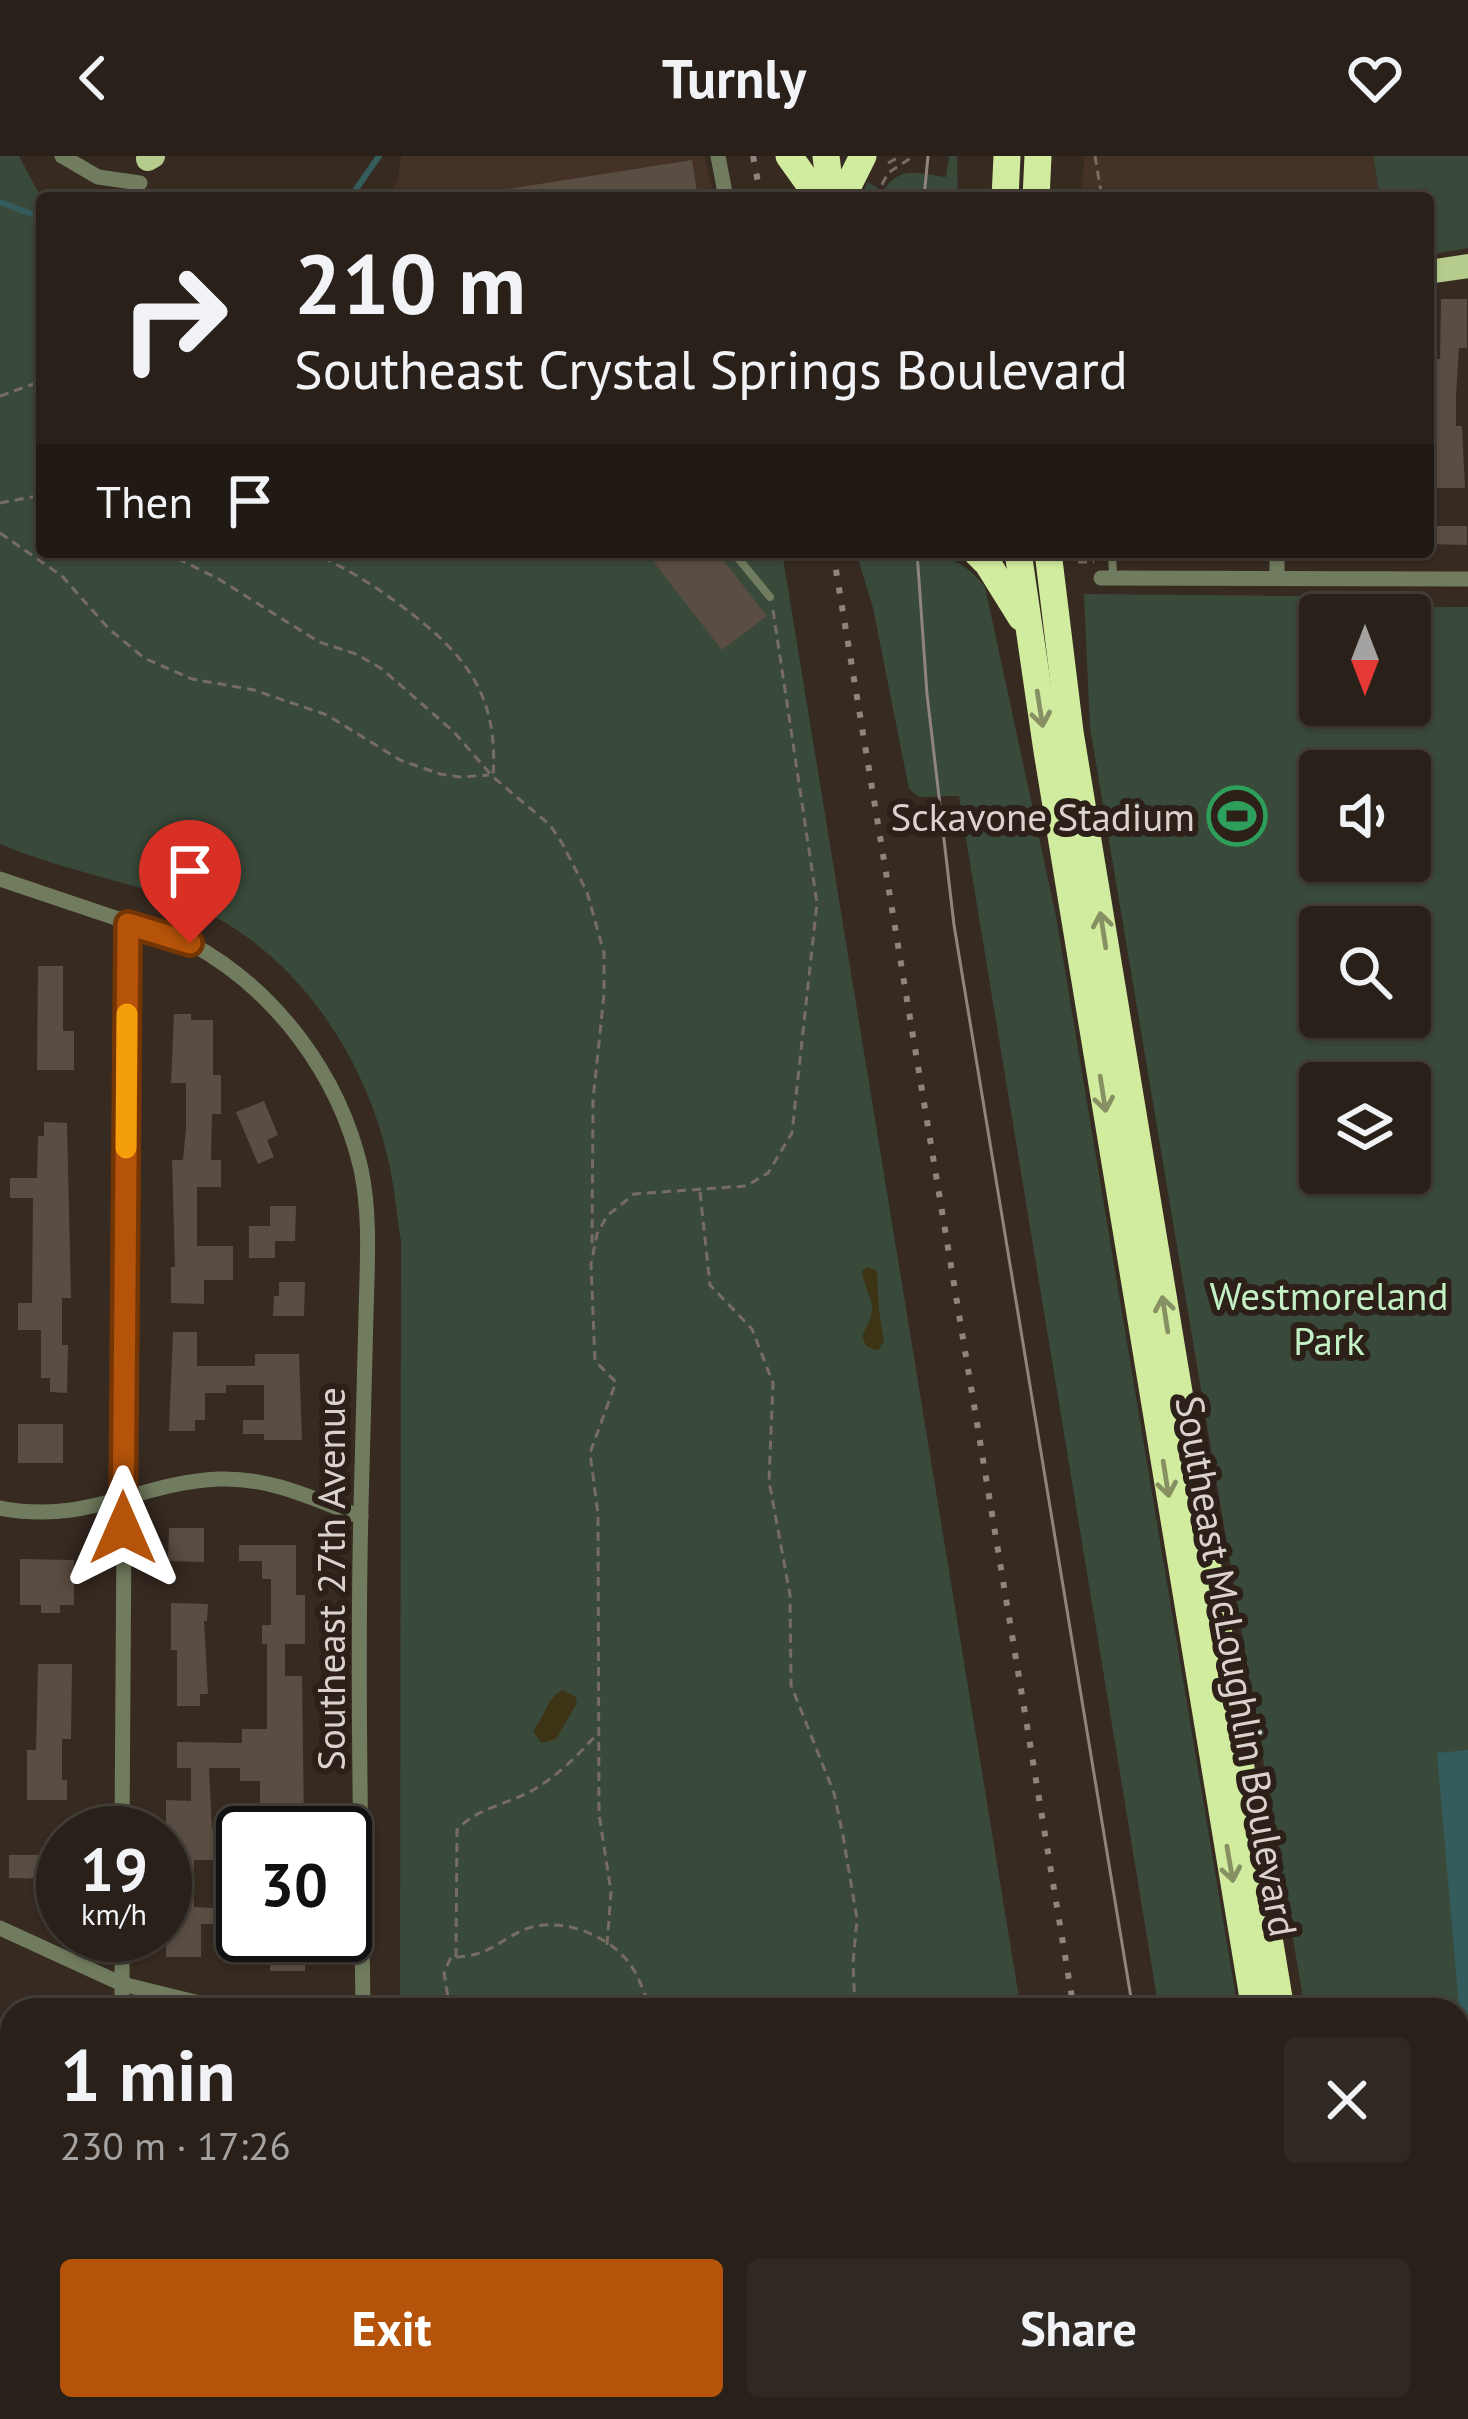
<!DOCTYPE html>
<html lang="en">
<head>
<meta charset="utf-8">
<style>
	:root { --surface:#282019; --page:#302822; --text:#f1f3f6; --muted:#a5a3a2; --line:#443e38; --accent:#b45309 }
	body { margin:0; font-family:"PT Sans",sans-serif; background:var(--page); color:var(--text); height:100vh; display:flex; flex-direction:column; font-size:45px; white-space:nowrap }
	* { box-sizing:border-box; margin:0 }
	p { font-size:39px; color:var(--muted) }
	.icon { flex:none; width:66px; height:66px; fill:none; stroke:currentColor; stroke-width:2; stroke-linecap:round; stroke-linejoin:round }
	.map { position:relative; flex:1; overflow:hidden }
	.details { position:absolute; left:0px; top:1842px; width:1470px; height:423px; display:flex; flex-direction:column; background:var(--surface); border-radius:36px 36px 0 0; box-shadow:0 3px 9px #0004,0 0 0 3px var(--line) }
	.details>* { flex:none }
	.hud { position:absolute; left:36px; top:36px; width:1398px; height:366px; border-radius:12px; box-shadow:0 3px 9px #0004,0 0 0 3px var(--line); background:#282019; color:var(--text); overflow:hidden }
	.needle { width:78px; rotate:180deg }
	.tools { position:absolute; left:1299px; top:438px; display:grid; gap:24px }
	.tools a { display:grid; place-items:center; width:132px; height:132px; border-radius:12px; background:var(--surface); box-shadow:0 3px 9px #0004,0 0 0 3px var(--line); font-size:60px }
	.speed { position:absolute; left:36px; top:1650px; display:flex; gap:24px; font-size:60px; font-weight:700; text-align:center }
	.speed>* { display:grid; place-content:center; width:156px; height:156px; border-radius:50%; background:var(--surface); box-shadow:0 3px 9px #0004,0 0 0 3px var(--line); line-height:1 }
	.speed small { font-size:30px; font-weight:400 }
	.speed .limit { border:6px solid #111; border-radius:18px; background:#fff; color:#111 }
	.pin { position:absolute; display:grid; place-items:center; width:102px; height:102px; color:#fff; margin:-123px -51px; border-radius:50% 50% 50% 0; rotate:-45deg; box-shadow:0 0 12px #0007 }
	.pin .icon { rotate:45deg }
	.me { position:absolute; width:132px; margin:-66px; rotate:0deg; stroke-linejoin:round; filter:drop-shadow(0 0 9px #0008) }
	.turn { display:flex; align-items:center; gap:42px; height:252px; padding:0 60px; font-size:54px }
	.turn .icon { width:156px; height:156px; stroke-width:2.5 }
	.turn b { display:block; font-size:84px; line-height:102px }
	.then { display:flex; align-items:center; height:114px; padding:0 60px; background:#0003; gap:24px; font-size:45px }
	.round { display:grid; place-items:center; flex:none; width:126px; height:126px; border-radius:12px; background:var(--page) }
	.head { display:flex; align-items:center; justify-content:space-between; height:204px; padding:0 60px }
	h1 { font-size:72px; font-weight:700; line-height:90px }
	.cta { display:flex; gap:24px; margin-top:auto; padding:24px 60px }
	.cta a { flex:1; height:138px; border-radius:12px; background:var(--accent); color:#fff; font-size:48px; font-weight:700; line-height:138px; text-align:center }
	.cta a+a { background:var(--page); color:var(--text) }
	header { display:flex; justify-content:space-between; align-items:center; height:156px; padding:0 60px; background:var(--surface); font-size:54px; font-weight:700 }
	.map>svg:first-child { display:block }
	.built { fill:#433225 }
	.green { fill:#3a4a3a; fill-rule:evenodd }
	.sand { fill:#3c3414 }
	.water { fill:#345c5c }
	.lines { fill:none; stroke-linecap:round; stroke-linejoin:round }
	.stream { stroke:#345c5c; stroke-width:6 }
	.building { fill:#5a4d43 }
	.path { stroke:#766c64; stroke-width:3; stroke-dasharray:9 6; stroke-linecap:butt }
	.lane { stroke:#717c5e; stroke-width:8 }
	.street { stroke:#717c5e; stroke-width:15 }
	.primary { stroke:#b6cc8c; stroke-width:24 }
	.highway { stroke:#d1ec9e; stroke-width:27 }
	.tram { stroke:#8f857e; stroke-width:3 }
	.rail { stroke:#8f857e; stroke-width:6; stroke-dasharray:6 12; stroke-linecap:butt }
	.oneway { stroke:#879062 }
	.route-casing { stroke:#753606; stroke-width:30 }
	.route { stroke:#b45309; stroke-width:21 }
	.slow { stroke:#f59e0b; stroke-width:21 }
	.labels { text-anchor:middle; dominant-baseline:central; stroke-width:12; stroke-linejoin:round; paint-order:stroke }
	.poi-label { font-size:39px; fill:#dad2cd; stroke:#2c2018; text-anchor:end }
	.park-label { font-size:39px; fill:#c3f0c4; stroke:#2c2018 }
	.street-label { font-size:39px; fill:#dad2cd; stroke:#2c2018 }
</style>
</head>
<body>
<header><svg class="icon" aria-label="back" viewBox="0 0 24 24"><path d="M15 5l-7 7 7 7"/></svg>Turnly<svg class="icon" aria-label="heart" viewBox="0 0 24 24"><path d="M12 20l-8-8c-3-5 5-10 8-4 3-6 11-1 8 4z"/></svg></header>
<div class="map">
<svg width="1468" height="2263" viewBox="0 0 1468 2263">
	<rect width="100%" height="100%" fill="#362a21"/>
	<g class="built">
		<path d="M401 0H705L714 42H386L398 24Z"/>
		<path d="M1084 0H1373L1380 42H1081Z"/>
	</g>
	<g class="green">
		<path d="M0 0H19L42 43V396H782L1021 1854H400L401 1085C397 1061 395 1036 390 1012 367 898 289 783 175 743 117 723 57 712 0 688Z"/>
		<path d="M949 0H957L958 42H862L867 26 883 35C901 8 918 18 946 21Z"/>
		<path d="M1373 0H1468V92L1428 99V42H1380Z"/>
		<path d="M856 396C906 396 951 386 985 431L1056 760 1238 1854H1159L959 640 919 641 909 633 873 452Z"/>
		<path d="M1084 438 1301 440 1302 452 1468 451V2263H1374L1372 2253H1458V1854H1305L1090 571ZM1320 459H1410V549H1320ZM1320 615H1410V705H1320ZM1320 771H1410V861H1320ZM1320 927H1410V1017H1320Z"/>
		<path d="M403 2253H1087L1088 2263H404Z"/>
	</g>
	<g class="sand">
		<path d="M868 1111 877 1115C878 1139 879 1162 884 1185L878 1195 866 1190 862 1180C882 1143 867 1148 862 1115Z"/>
		<path d="M562 1534 575 1540 577 1547 556 1583 541 1587 533 1575C544 1562 547 1542 562 1534Z"/>
	</g>
	<path class="water" d="M1468 1594V1955L1437 1597Z"/>
	<g class="lines">
		<g class="stream">
			<path d="M350 42 379 0"/>
			<path d="M0 46 42 62"/>
		</g>
	</g>
	<g class="building">
		<path d="M692 4 698 42H509L508 33Z"/>
		<path d="M1441 143H1467V192H1459L1456 240V270H1462L1465 332H1428V226H1436V203H1440Z"/>
		<path d="M1428 370H1467V389L1428 388Z"/>
		<path d="M646 396H717L767 460 722 494Z"/>
		<path d="M38 810H63V875H74V914H37Z"/>
		<path d="M174 858H191V864H213V919H221V958H212L211 1004H221V1031H197V1090H233V1124H204V1148L171 1147V1111H175L172 1004H183L186 972V927H171Z"/>
		<path d="M264 945 278 979 267 984 274 1001 258 1008 236 956Z"/>
		<path d="M44 966 67 967 71 1142H62V1189H68L67 1237 50 1236V1222H41V1174H18V1147H32L33 1042H10V1022H37L38 980H44Z"/>
		<path d="M270 1050H296L295 1085H275V1102H249V1070H270Z"/>
		<path d="M279 1126H305L304 1160H273L274 1140H279Z"/>
		<path d="M173 1176H197V1210H255V1198H299L302 1284H264V1278H243V1264H264V1229H226V1237H205V1264H195V1275H169Z"/>
		<rect x="18" y="1268" width="45" height="39"/>
		<path d="M169 1372H204V1406L168 1405Z"/>
		<path d="M239 1389H296V1439H305V1488H285V1520H302L304 1667H260V1625H240V1612H209L212 1673H237V1704H194V1751L214 1752V1768H201V1801H166V1769H173L174 1752V1683H166V1644L191 1645V1612H177V1586L242 1587V1573H267V1488H262V1469H271V1423H262V1405H239Z"/>
		<path d="M20 1403 74 1404V1449H60V1457H41V1449H20Z"/>
		<path d="M171 1447 208 1448 207 1465H204L208 1538H200V1550H177V1494H171Z"/>
		<path d="M38 1508H72L71 1583H62V1624H67V1644H27V1594H36Z"/>
		<path d="M9 1699H63V1723L9 1722Z"/>
		<rect x="270" y="1788" width="35" height="27"/>
	</g>
	<g class="lines">
		<g class="path">
			<path d="M1095 0 1102 42"/>
			<path d="M888 7 901 0"/>
			<path d="M875 42 888 17 914 0"/>
			<path d="M0 240 42 225"/>
			<path d="M0 347 42 339"/>
			<path d="M0 377 62 420 108 472 144 502 192 523 254 534 327 559 400 604 440 618 460 621 489 619"/>
			<path d="M164 396 217 422 319 486 356 498 382 513 454 576 493 621 550 669 562 687 587 736 604 797V838L593 944 592 1088"/>
			<path d="M309 396C342 409 370 427 399 448 463 496 499 536 493 620"/>
			<path d="M1078 406H1094"/>
			<path d="M700 1036 710 1129 752 1173 773 1227 769 1325 790 1439 791 1529 834 1637 843 1680 857 1763 853 1807 855 1854"/>
			<path d="M607 1789 611 1736 599 1658 598 1358 590 1297 616 1226 595 1205 591 1108 597 1078 607 1060 634 1038 746 1030 768 1017 792 977 817 747 773 454"/>
			<path d="M456 1801 457 1674C476 1652 509 1648 533 1634 559 1619 578 1599 598 1577"/>
			<path d="M450 1854 444 1817 451 1801C486 1801 493 1789 521 1775 554 1759 602 1776 625 1802 638 1816 644 1837 651 1854"/>
			<path d="M558 2253 559 2263"/>
			<path d="M716 2253 719 2263"/>
			<path d="M1006 2253 1008 2263"/>
		</g>
		<g class="lane">
			<path d="M733 396 770 441"/>
			<path d="M1112 396 1113 420"/>
		</g>
		<g class="street">
			<path d="M62 0 98 21 140 27"/>
			<path d="M718 0 726 42"/>
			<path d="M1101 422 1468 423"/>
			<path d="M1277 422V396"/>
			<path d="M0 723 190 787C275 833 339 918 361 1013 371 1061 367 1110 366 1159 364 1223 363 1287 361 1351 357 1518 361 1687 363 1854"/>
			<path d="M0 1352C90 1369 136 1327 219 1323 270 1321 314 1343 361 1361"/>
			<path d="M122 1677 128 768"/>
			<path d="M0 1772 122 1828 228 1854"/>
			<path d="M122 1779V1854"/>
			<path d="M368 2253V2263"/>
			<path d="M122 2263V2253"/>
		</g>
		<g class="primary">
			<path d="M148 3 153 0"/>
			<path d="M1428 116 1468 110"/>
		</g>
		<g class="highway">
			<path d="M789 0 819 42"/>
			<path d="M826 0 831 42"/>
			<path d="M842 42 863 0"/>
			<path d="M1005 42 1007 0"/>
			<path d="M1036 42 1038 0"/>
			<path d="M976 396 988 408 1021 461"/>
			<path d="M1018 396 1047 595 1255 1854"/>
			<path d="M1048 396 1070 576 1281 1854"/>
			<path d="M1321 2253 1322 2263"/>
			<path d="M1347 2253 1348 2263"/>
		</g>
		<g class="tram">
			<path d="M924 42 928 0"/>
			<path d="M917 396 927 538 954 769 1133 1854"/>
			<path d="M1212 2253 1213 2263"/>
		</g>
		<g class="rail">
			<path d="M753 0 761 42"/>
			<path d="M833 396 1074 1854"/>
			<path d="M1139 2253 1141 2263"/>
		</g>
	</g>
	<defs><path id="oneway-shaft" d="M-6 0H5M1.5-3L5.5 0L1.5 3" fill="none" stroke-width="1.6" stroke-linecap="round" stroke-linejoin="round" transform="scale(3)"/></defs>
	<g class="oneway">
		<use href="#oneway-shaft" transform="translate(1040 553) rotate(81)"/>
		<use href="#oneway-shaft" transform="translate(1103 774) rotate(-99)"/>
		<use href="#oneway-shaft" transform="translate(1103 938) rotate(81)"/>
		<use href="#oneway-shaft" transform="translate(1165 1158) rotate(-99)"/>
		<use href="#oneway-shaft" transform="translate(1166 1323) rotate(81)"/>
		<use href="#oneway-shaft" transform="translate(1230 1708) rotate(80)"/>
	</g>
	<g class="lines">
		<g class="route-casing">
			<path id="route" d="M123 1372 128 768 190 787"/>
		</g>
		<use href="#route" class="route"/>
		<path class="slow" d="M126 992 127 858"/>
	</g>
	<defs>
		<g id="stadium-ring" transform="scale(3)"><circle r="9.5" fill="#2c2018" stroke="#2e9e5b" stroke-width="1.5"/><path d="M0-5a6.5 5 0 1 0 0 10a6.5 5 0 1 0 0-10ZM-3.5-1.8h7v3.6h-7Z" fill="#2e9e5b"/></g>
	</defs>
	<g fill-rule="evenodd">
		<use href="#stadium-ring" x="1237" y="660"/>
	</g>
	<g class="labels">
		<g class="poi-label">
			<text x="1195" y="660">Sckavone Stadium</text>
		</g>
		<g class="park-label">
			<text x="1329" y="1139">Westmoreland<tspan x="1329" dy="45">Park</tspan></text>
		</g>
		<g class="street-label">
			<text transform="translate(330 1423) rotate(-90)">Southeast 27th Avenue</text>
			<text transform="translate(1237 1510) rotate(80)">Southeast McLoughlin Boulevard</text>
		</g>
	</g>
</svg>
<div class="tools">
<a><svg class="needle" viewBox="-14 -14 28 28"><path d="M0-13l5 13h-10z" fill="#e53935"/><path d="M0 13l5-13h-10z" fill="#a5a3a2"/></svg></a>
<a><svg class="icon" aria-label="sound" viewBox="0 0 24 24"><path d="M4 9h4l5-4v14l-5-4H4zM17 9q2 3 0 6"/></svg></a>
<a><svg class="icon" aria-label="search" viewBox="0 0 24 24"><circle cx="10" cy="10" r="6"/><path d="M15 15l6 6"/></svg></a>
<a><svg class="icon" aria-label="layers" viewBox="0 0 24 24"><path d="M12 4l9 5-9 5-9-5zM3 14l9 5 9-5"/></svg></a>
</div>
<div class="speed"><div>19<small>km/h</small></div><div class="limit">30</div></div>
<div class="pin" style="left:190px;top:787px;background:#d93025"><svg class="icon" aria-label="arrive" viewBox="0 0 24 24"><path d="M6 21V4h12l-3 4 3 4H6"/></svg></div>
<svg class="me" style="left:123px;top:1372px" viewBox="-20 -20 40 40"><path d="M0-17L14 15 0 8-14 15z" fill="#b45309" stroke="#fff" stroke-width="4"/></svg>
<div class="hud">
<div class="turn"><svg class="icon" aria-label="right" viewBox="0 0 24 24"><path d="M7 20v-9h11M14 6l5 5-5 5"/></svg><div><b>210 m</b>Southeast Crystal Springs Boulevard</div></div>
<div class="then">Then<svg class="icon" aria-label="arrive" viewBox="0 0 24 24"><path d="M6 21V4h12l-3 4 3 4H6"/></svg></div>
</div>
<section class="details">
<div class="head"><div><h1>1 min</h1><p>230 m · 17:26</p></div><a class="round"><svg class="icon" aria-label="close" viewBox="0 0 24 24"><path d="M6 6l12 12M18 6L6 18"/></svg></a></div>
<div class="cta"><a>Exit</a><a>Share</a></div>
</section>
</div>
</body>
</html>
